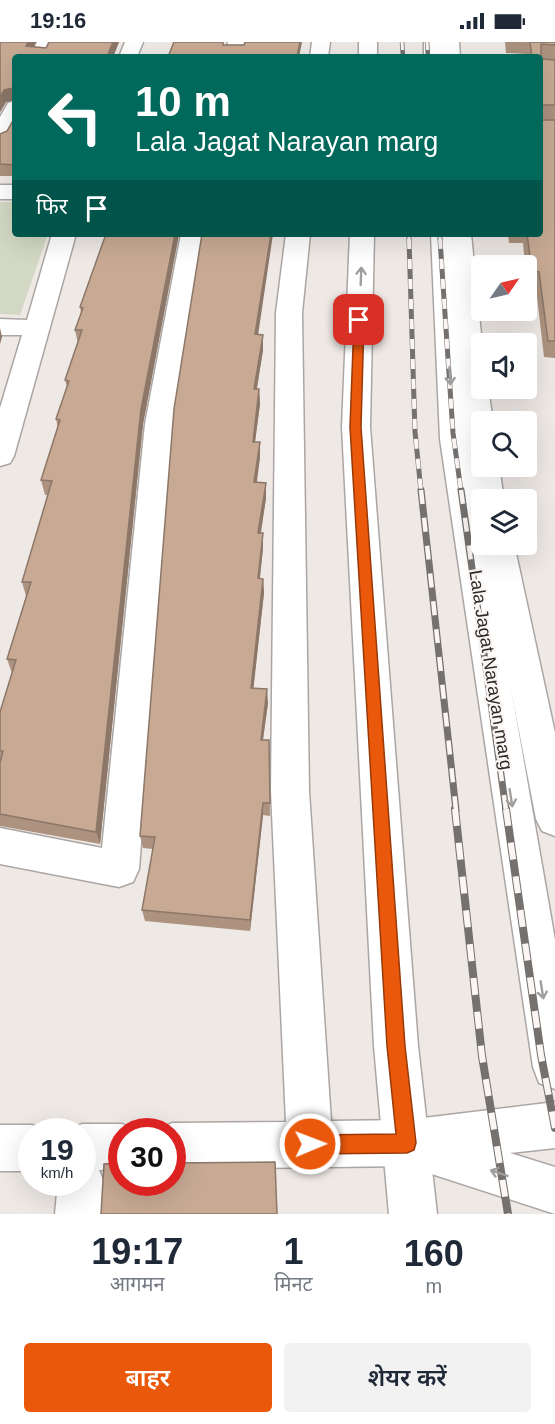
<!DOCTYPE html>
<html lang="hi">
<head>
<meta charset="utf-8">
<style>
	:root { --surface:#fff; --page:#f2f2f3; --text:#1f2937; --muted:#747a83; --accent:#ea580c }
	body { margin:0; font-family:Helvetica,"Noto Sans Devanagari",sans-serif; background:var(--page); color:var(--text); height:100vh; display:flex; flex-direction:column; font-size:22px; white-space:nowrap }
	* { box-sizing:border-box; margin:0 }
	p { font-size:20px; color:var(--muted) }
	.icon { flex:none; width:33px; height:33px; fill:none; stroke:currentColor; stroke-width:2; stroke-linecap:round; stroke-linejoin:round }
	.map { position:relative; height:1172px; overflow:hidden }
	.sheet { display:flex; flex-direction:column; background:var(--surface); flex:1 }
	.sheet>* { flex:none }
	.banner { position:absolute; left:12px; top:12px; width:531px; height:183px; border-radius:6px; box-shadow:0 6px 24px #0002; background:#00695c; color:#fff; overflow:hidden }
	.needle { width:39px; rotate:56deg }
	.controls { position:absolute; left:471px; top:213px; display:grid; gap:12px }
	.controls a { display:grid; place-items:center; width:66px; height:66px; border-radius:6px; background:var(--surface); box-shadow:0 6px 24px #0002; font-size:30px }
	.speed { position:absolute; left:18px; top:1076px; display:flex; gap:12px; font-size:30px; font-weight:700; text-align:center }
	.speed>* { display:grid; place-content:center; width:78px; height:78px; border-radius:50%; background:var(--surface); box-shadow:0 6px 24px #0002; line-height:1 }
	.speed small { font-size:15px; font-weight:400 }
	.speed .limit { border:9px solid #d22; background:#fff; color:#111 }
	.pin { position:absolute; display:grid; place-items:center; width:51px; height:51px; color:#fff; margin:-26px; border-radius:12px; box-shadow:0 3px 9px #0006 }
	.me { position:absolute; width:66px; margin:-33px; rotate:89deg; stroke-linejoin:round; filter:drop-shadow(0 0 4px #0008) }
	.turn { display:flex; align-items:center; gap:21px; height:126px; padding:0 24px; font-size:27px }
	.turn .icon { width:78px; height:78px; stroke-width:2.5 }
	.turn b { display:block; font-size:42px; line-height:51px }
	.then { display:flex; align-items:center; height:57px; padding:0 24px; background:#0003; gap:12px; font-size:22px }
	.eta { display:flex; justify-content:space-evenly; align-items:center; height:102px; text-align:center }
	.eta b { font-size:36px; font-weight:600; line-height:42px }
	.cta { display:flex; gap:12px; margin-top:auto; padding:12px 24px }
	.cta a { flex:1; height:69px; border-radius:6px; background:var(--accent); color:#fff; font-size:24px; font-weight:600; line-height:69px; text-align:center }
	.cta a+a { background:var(--page); color:var(--text) }
	.status { display:flex; justify-content:space-between; align-items:center; height:42px; padding:0 30px; background:var(--surface); direction:ltr }
	.status svg { height:16px; fill:currentColor }
	.map>svg:first-child { display:block }
	.green { fill:#d2d8c3 }
	.lines { fill:none; stroke-linecap:round; stroke-linejoin:round }
	.minor-casing { stroke:#aba6a3; stroke-width:3 }
	.major-casing { stroke:#aba6a3; stroke-width:3 }
	.minor { fill:#fff; fill-rule:evenodd }
	.major { fill:#fff; fill-rule:evenodd }
	.rail-far3-casing { stroke:#74716e; stroke-width:4.5 }
	.rail-far2-casing { stroke:#74716e; stroke-width:5 }
	.rail-far1-casing { stroke:#74716e; stroke-width:7 }
	.rail-casing { stroke:#74716e; stroke-width:8 }
	.rail-far3 { stroke:#fbf6f3; stroke-width:3; stroke-dasharray:8; stroke-linecap:butt }
	.rail-far2 { stroke:#fbf6f3; stroke-width:4; stroke-dasharray:10; stroke-linecap:butt }
	.rail-far1 { stroke:#fbf6f3; stroke-width:4.5; stroke-dasharray:14; stroke-linecap:butt }
	.rail { stroke:#fbf6f3; stroke-width:6; stroke-dasharray:17; stroke-linecap:butt }
	.wall { fill:#ac927f }
	.shaded-wall { fill:#8c7768 }
	.building { fill:#c8aa94; stroke:#8c7768; stroke-width:1.5 }
	.oneway { stroke:#a09f9e }
	.route { fill:#ea580c; stroke:#983908; stroke-width:1.5 }
	.labels { text-anchor:middle; dominant-baseline:central; stroke-width:4.5; stroke-linejoin:round; paint-order:stroke }
	.street-label { font-size:18px; fill:#2b2a28; stroke:#fbf6f3 }
</style>
</head>
<body>
<div class="status"><b>19:16</b><svg viewBox="0 0 49 12"><path d="M0 12V9h3v3zM5 12V6h3v6zM10 12V3h3v9zM15 12V0h3v12zM26 1h20v11H26zM47 4h2v5h-2z"/></svg></div>
<div class="map">
<svg width="555" height="1172" viewBox="0 0 555 1172">
	<rect width="100%" height="100%" fill="#eee9e5"/>
	<path class="green" d="M0 160H15V192H48L20 273 0 272Z"/>
	<g class="lines">
		<g class="minor-casing">
			<g id="minor">
				<path d="M37 0H55L48 15H30Z"/>
				<path d="M125 0H143L137 15H119Z"/>
				<path d="M228 0H246L243 15H225Z"/>
				<path d="M312 0H330L328 15H310Z"/>
				<path d="M441 0H459L460 15H442Z"/>
				<path d="M15 59V86L7 100 0 102V75L8 61Z"/>
				<rect x="0" y="143" width="15" height="14"/>
				<path d="M52 192H76L14 414 10 421 0 424V366L22 293H0V277L27 278Z"/>
				<path d="M181 192H205L200 208 173 382 139 827 133 840 119 845 0 822V786L102 806 145 382Z"/>
				<path d="M286 192H310L302 271 309 749 331 1079 407 1078 555 1060V1106L510 1111 555 1125V1172L407 1124 172 1127V1089H155L172 1081 286 1080 271 749 276 271Z"/>
				<path d="M447 192H471L482 302V346H488L493 380H482V424H499L504 458H482V466C470 459 467 428 474 417L478 416 472 414 468 407 449 231Z"/>
				<path d="M483 502H514L555 691V794L542 789 536 777Z"/>
				<path d="M82 1082H122L138 1089H122V1128H99L104 1140 103 1172H55L58 1140H82V1089H66Z"/>
				<path d="M0 1083H32L47 1089H32V1129H0Z"/>
			</g>
		</g>
		<g class="major-casing">
			<g id="major">
				<rect x="359" y="0" width="18" height="15"/>
				<rect x="424" y="0" width="18" height="15"/>
				<path d="M350 192H374L370 385 418 1004 437 1172H389L374 1004 342 385Z"/>
				<path d="M431 192H455L468 397 482 474V502H486L555 898V1047L539 1041 533 1025 440 397Z"/>
			</g>
		</g>
		<use href="#minor" class="minor"/>
		<use href="#major" class="major"/>
		<g class="rail-far3-casing">
			<g id="rail-far3">
				<path d="M402 0 403 15"/>
				<path d="M427 0 428 15"/>
				<path d="M409 192V198"/>
				<path d="M440 192V198"/>
			</g>
		</g>
		<g class="rail-far2-casing">
			<g id="rail-far2">
				<path d="M409 197 415 390 421 449"/>
				<path d="M440 197 453 391 461 449"/>
			</g>
		</g>
		<g class="rail-far1-casing">
			<g id="rail-far1">
				<path d="M421 448 456 768"/>
				<path d="M461 448 506 768"/>
			</g>
		</g>
		<g class="rail-casing">
			<g id="rail">
				<path d="M455 767 482 1014 508 1172"/>
				<path d="M506 767 541 1013 555 1086"/>
			</g>
		</g>
		<use href="#rail-far3" class="rail-far3"/>
		<use href="#rail-far2" class="rail-far2"/>
		<use href="#rail-far1" class="rail-far1"/>
		<use href="#rail" class="rail"/>
	</g>
	<g class="wall">
		<path d="M0 0H36L33 5 46 6 49 0H119L113 15H15V134H0V92L7 89 15 75 14 58 6 60 0 70Z"/>
		<path d="M505 0H555V316L544 315 536 246 528 245 526 224H525L523 201H509L508 192H540V15H527L526 12 506 11Z"/>
		<path d="M106 192H179L143 382 100 802 0 784V785V670L12 631 7 617 26 554 22 540 48 453H45L41 438 58 386 56 377 67 345 65 338 78 302 75 288 81 271 80 265Z"/>
		<path d="M258 292 263 308 257 347H259L260 362 255 400H260V415L257 441 266 456 261 491H263V506L260 536 263 537 264 551 253 646 268 661 263 698H269L270 774 263 773 250 889 145 879 142 868 153 807 143 806 140 794Z"/>
	</g>
	<g class="shaded-wall">
		<path d="M28 0H36L28 15 26 4Z"/>
		<path d="M113 0H119L113 15H107Z"/>
		<path d="M300 0H302L299 15H297Z"/>
		<path d="M14 46 15 58 6 60 0 70V55L4 48Z"/>
		<path d="M175 192H179L143 382 100 802 96 790 141 367Z"/>
		<path d="M271 192H273L256 307 255 292Z"/>
		<path d="M0 286 2 295 0 302Z"/>
		<path d="M263 293V308L254 362V347Z"/>
		<path d="M259 347 260 362 253 415V400Z"/>
		<path d="M260 400V415L254 455V440Z"/>
		<path d="M266 441V456L258 506V491Z"/>
		<path d="M263 491V506L258 551V536Z"/>
		<path d="M263 537 264 551 252 660 251 646Z"/>
		<path d="M267 647 268 661 261 711V698Z"/>
		<path d="M263 761V773L250 889V878Z"/>
	</g>
	<g class="building">
		<path d="M0 0H28L26 4 46 6 49 0H113L107 15H15V123L0 122V92L7 89 15 75 14 46 4 48 0 55Z"/>
		<path d="M174 0H223V3H244L245 0H300L297 15H168Z"/>
		<path d="M530 0H555V3L541 2V17L555 18V63H541L542 78H555V299H548L539 230 532 229 527 192H540V15H532Z"/>
		<path d="M106 192H175L141 367 96 790 0 772V721L3 709H0V670L16 618 7 617 31 540H22L52 439 41 438 60 378 56 377 69 339 65 338 82 288H75L83 266 80 265Z"/>
		<path d="M202 192H271L255 292 263 293 254 347H259L253 400H260L254 440 266 441 258 491H263L258 536 263 537 251 646 267 647 261 698H269L270 761H263L250 878 142 868 155 795 140 794 174 367Z"/>
		<path d="M275 1120 277 1172H101L104 1122 122 1121V1140H172V1121Z"/>
	</g>
	<defs><path id="oneway-shaft" d="M-6 0H5M1.5-3L5.5 0L1.5 3" fill="none" stroke-width="1.6" stroke-linecap="round" stroke-linejoin="round" transform="scale(1.5)"/></defs>
	<g class="oneway">
		<use href="#oneway-shaft" transform="translate(361 234) rotate(-88)"/>
		<use href="#oneway-shaft" transform="translate(450 334) rotate(87)"/>
		<use href="#oneway-shaft" transform="translate(511 756) rotate(81)"/>
		<use href="#oneway-shaft" transform="translate(542 948) rotate(81)"/>
		<use href="#oneway-shaft" transform="translate(499 1131) rotate(-162)"/>
	</g>
	<path class="route" d="M359 274 364 278 361 385 405 1004 416 1101 414 1108 407 1111 310 1112 303 1109 300 1102 303 1095 310 1093 396 1092 387 1004 350 385 354 278Z"/>
	<g class="labels">
		<g class="street-label">
			<text transform="translate(491 628) rotate(81)">Lala Jagat Narayan marg</text>
		</g>
	</g>
</svg>
<div class="controls">
<a><svg class="needle" viewBox="-14 -14 28 28"><path d="M0-13l5 13h-10z" fill="#e53935"/><path d="M0 13l5-13h-10z" fill="#747a83"/></svg></a>
<a><svg class="icon" aria-label="sound" viewBox="0 0 24 24"><path d="M4 9h4l5-4v14l-5-4H4zM17 9q2 3 0 6"/></svg></a>
<a><svg class="icon" aria-label="search" viewBox="0 0 24 24"><circle cx="10" cy="10" r="6"/><path d="M15 15l6 6"/></svg></a>
<a><svg class="icon" aria-label="layers" viewBox="0 0 24 24"><path d="M12 4l9 5-9 5-9-5zM3 14l9 5 9-5"/></svg></a>
</div>
<div class="speed"><div>19<small>km/h</small></div><div class="limit">30</div></div>
<div class="pin" style="left:359px;top:278px;background:#d93025"><svg class="icon" aria-label="arrive" viewBox="0 0 24 24"><path d="M6 21V4h12l-3 4 3 4H6"/></svg></div>
<svg class="me" style="left:310px;top:1102px" viewBox="-20 -20 40 40"><circle r="17" fill="#ea580c" stroke="#fff" stroke-width="3"/><path d="M0-11L8 9 0 5-8 9z" fill="#fff"/></svg>
<div class="banner">
<div class="turn"><svg class="icon" aria-label="left" viewBox="0 0 24 24"><path d="M17 20v-9H6M10 6l-5 5 5 5"/></svg><div><b>10 m</b>Lala Jagat Narayan marg</div></div>
<div class="then">फिर<svg class="icon" aria-label="arrive" viewBox="0 0 24 24"><path d="M6 21V4h12l-3 4 3 4H6"/></svg></div>
</div>
</div>
<section class="sheet">
<div class="eta">
<div><b>19:17</b><p>आगमन</p></div>
<div><b>1</b><p>मिनट</p></div>
<div><b>160</b><p>m</p></div>
</div>
<div class="cta"><a>बाहर</a><a>शेयर करें</a></div>
</section>
</body>
</html>
